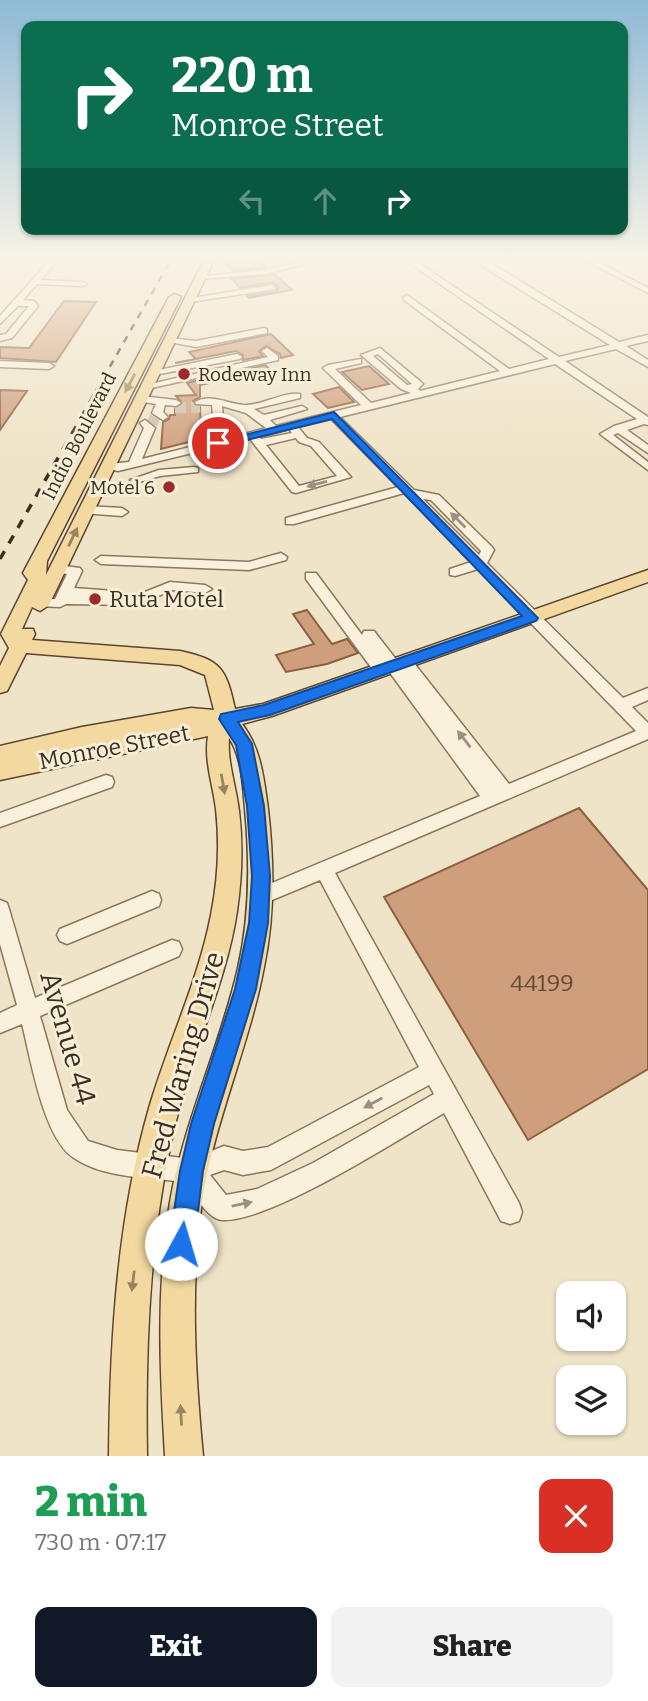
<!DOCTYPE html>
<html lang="en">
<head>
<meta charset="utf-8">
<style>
	:root { --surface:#fff; --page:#f2f2f2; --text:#222; --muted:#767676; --accent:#111827 }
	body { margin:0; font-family:Bitter,serif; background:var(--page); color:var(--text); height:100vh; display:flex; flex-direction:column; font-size:26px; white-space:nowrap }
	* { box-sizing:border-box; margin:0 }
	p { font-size:23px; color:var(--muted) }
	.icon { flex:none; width:38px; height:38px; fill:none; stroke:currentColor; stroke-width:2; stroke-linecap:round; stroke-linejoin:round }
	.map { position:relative; height:1456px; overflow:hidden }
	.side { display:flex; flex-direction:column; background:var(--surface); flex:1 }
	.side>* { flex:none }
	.banner { position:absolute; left:21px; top:21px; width:607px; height:214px; border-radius:14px; box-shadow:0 2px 5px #0004; background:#0b6e4f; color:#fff; overflow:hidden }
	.fabs { position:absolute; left:556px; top:1281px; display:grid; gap:14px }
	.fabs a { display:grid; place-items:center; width:70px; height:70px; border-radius:14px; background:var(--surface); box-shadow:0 2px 5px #0004; font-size:35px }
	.pin { position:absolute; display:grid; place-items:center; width:60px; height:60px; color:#fff; margin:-30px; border:4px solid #fff; border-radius:50%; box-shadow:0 2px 7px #0007 }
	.me { position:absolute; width:77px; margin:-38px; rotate:6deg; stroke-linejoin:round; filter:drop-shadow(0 0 5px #0008) }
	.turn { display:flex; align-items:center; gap:24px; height:147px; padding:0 35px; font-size:32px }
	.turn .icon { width:91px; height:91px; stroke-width:2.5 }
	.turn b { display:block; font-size:49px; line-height:60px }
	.lanes { display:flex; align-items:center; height:66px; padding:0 35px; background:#0003; justify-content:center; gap:35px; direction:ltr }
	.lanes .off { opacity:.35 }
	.round { display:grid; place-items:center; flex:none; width:74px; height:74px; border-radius:14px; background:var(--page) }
	.overview { display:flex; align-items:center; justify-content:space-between; height:119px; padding:0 35px }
	h1 { font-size:42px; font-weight:800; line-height:52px; color:#1e9e55 }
	.action { display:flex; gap:14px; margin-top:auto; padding:14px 35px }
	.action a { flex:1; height:80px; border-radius:14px; background:var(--accent); color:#fff; font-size:28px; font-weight:800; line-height:80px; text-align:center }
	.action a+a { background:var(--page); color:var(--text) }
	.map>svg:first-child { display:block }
	.building { fill:#cf9f7d; stroke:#8d5f41; stroke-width:2 }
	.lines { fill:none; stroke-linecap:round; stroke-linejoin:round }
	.minor-tunnel { stroke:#ccc0a6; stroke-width:11; stroke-dasharray:11 5; stroke-linecap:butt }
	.minor-casing { stroke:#8d765c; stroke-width:3 }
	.major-casing { stroke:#5b4430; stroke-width:3 }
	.minor { fill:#faf1dc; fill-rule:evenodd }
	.major { fill:#f3d9a0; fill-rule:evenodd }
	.rail-far1 { stroke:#3d2e20; stroke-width:2.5; stroke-dasharray:7 7; stroke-linecap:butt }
	.rail { stroke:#3d2e20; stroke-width:3.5; stroke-dasharray:9 9; stroke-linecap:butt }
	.oneway { fill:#988460 }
	.oneway2 { fill:#9c907e }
	.route { fill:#1a73e8; stroke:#114b97; stroke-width:2 }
	.poi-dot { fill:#9e2a2b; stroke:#f7eed8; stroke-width:2.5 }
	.labels { text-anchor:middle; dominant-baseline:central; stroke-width:6; stroke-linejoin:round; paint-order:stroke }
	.far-poi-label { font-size:19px; fill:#3d2e20; stroke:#f7eed8; text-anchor:start }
	.far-street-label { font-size:19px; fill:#3d2e20; stroke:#f7eed8 }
	.poi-label { font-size:23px; fill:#3d2e20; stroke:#f7eed8; text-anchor:start }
	.street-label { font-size:23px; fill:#3d2e20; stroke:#f7eed8 }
	.near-number-label { font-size:23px; fill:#624a37 }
	.near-street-label { font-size:28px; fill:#3d2e20; stroke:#f7eed8 }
</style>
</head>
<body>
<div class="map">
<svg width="648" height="1456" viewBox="0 0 648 1456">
	<rect width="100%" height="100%" fill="#f0e4c8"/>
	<g class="building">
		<path d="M225 258H255L265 267 233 271 224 261 228 260Z"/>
		<path d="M274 274 292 290 249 298 247 296 276 292 278 287 273 282 240 288 232 279Z"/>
		<path d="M64 301 96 302 56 362 0 358V347L29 348Z"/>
		<path d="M271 334 293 355 281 358 280 354 266 346 259 351 263 356 243 360V355L236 351 175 363 196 359 189 352Z"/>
		<path d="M265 365 270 370 200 385V397L193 401 194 405 200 407 201 439 161 449 163 422 169 419 170 415H175V409L183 404 176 396 196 395 187 383Z"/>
		<path d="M369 366 389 384 362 390 342 372Z"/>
		<path d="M339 387 354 402 328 408 313 394Z"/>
		<path d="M0 390 27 391 0 430Z"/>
		<path d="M307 610 332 644 347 639 358 653 327 664 286 672 276 655 314 644 293 614Z"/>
		<path d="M579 808 648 890V1069L528 1140 384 897Z"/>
	</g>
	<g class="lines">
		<g class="minor-tunnel">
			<path d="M175 408 200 407"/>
			<path d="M152 424 155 417"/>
		</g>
		<g class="minor-casing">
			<g id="minor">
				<path d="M52 258H60L41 280 83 282 87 284 83 286 37 284 23 300 34 301 38 306 12 338 0 341V335L6 334 29 306H18L0 324V316Z"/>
				<path d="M290 258H298L305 264 265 274 200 279 196 277 265 270 295 263Z"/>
				<path d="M402 258H411L559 357 610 345 487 269 474 258H483L619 342 648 335V341L626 346 648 360V367L616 349 565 361 648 417V425L644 424 627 430 648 445V453L618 433 613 435 648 462V470L600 434 614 426 637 419 555 364 340 417 414 490 439 495 492 547 494 550 487 563 623 698 648 688V700L632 707 648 723V739L335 873 519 1203 522 1212 519 1221 510 1224 501 1221 444 1113C399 1139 269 1223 222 1220 207 1219 193 1192 185 1182 149 1177 105 1179 74 1158 43 1138 31 1059 22 1024L0 1033V1013L17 1005 0 944V900L7 903 9 909 35 998 172 940 179 942 182 949 179 956 40 1016 67 1110 88 1141 117 1150 191 1159 224 1146 243 1151 268 1147 419 1067 320 880 260 905 253 903 251 897 253 891 480 796 388 670 381 675 376 674 306 579V573H316L362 635 364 631H374L398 662 405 657 410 658 509 784 636 731 478 569 455 576 450 575V569L471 562 404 493 294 524H286V518L398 487 331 419 298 427 307 438 319 442 351 477 296 493 292 492 250 439 118 471 102 467 108 464 129 462 144 428 140 423 145 420 155 428 142 459 234 436 215 435 212 405 196 404 195 402C210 393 228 404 244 405 262 406 281 392 300 394V398L254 409 264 415 302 406 307 409 270 420 276 426 361 405 325 370 323 368 328 365 361 359V363L335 369 371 403 411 393 401 389 361 355 380 348 421 382 423 384 418 389 420 391 500 371 404 300 403 298 407 295 509 369 549 359ZM378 354 412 384 407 385 373 356ZM222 406 246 413 266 428 241 435V431L224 430ZM289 429 292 433 261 439 259 437ZM296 438 299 442 311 446 337 476 299 486 266 445ZM423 499 431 500 481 551 479 555ZM429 1085 434 1094 313 1163 257 1189 226 1195 210 1175 224 1170 243 1175 271 1170Z"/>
				<path d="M581 258H590L648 288V293Z"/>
				<path d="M273 285 276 289 190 302 186 299Z"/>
				<path d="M264 328 267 329V333L196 347 164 341 169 338 196 341Z"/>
				<path d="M267 348 278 356V360L147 389 142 386 268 357 262 351Z"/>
				<path d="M237 354 242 357 240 359 154 375 149 372Z"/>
				<path d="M0 361 49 363 54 366 49 369 0 367Z"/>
				<path d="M141 396 176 400 181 403 176 406 165 405 163 412 168 417 163 420 152 413 156 404 137 401V397Z"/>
				<path d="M194 467 198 468V472L160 476 136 483 130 480 159 470Z"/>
				<path d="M86 506 122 508 128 512 122 516 82 513 80 510Z"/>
				<path d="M281 553 287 557 286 560 249 570 101 564 95 560 101 556 249 562Z"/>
				<path d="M57 565 80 568 82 571 74 588 114 591 121 595 135 596 170 582 205 585 212 589 205 593 172 590 137 605 66 604 60 607 36 606 34 603 36 600 55 599 67 574 52 572 50 569Z"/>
				<path d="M106 775 112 777 114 782 112 787 0 827V813Z"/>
				<path d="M152 891 159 894 161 900 159 906 67 944 60 941 57 935 60 929Z"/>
			</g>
		</g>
		<g class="major-casing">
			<path id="major" d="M205 258H215L49 605 40 611 32 607 22 629H33L35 634 32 640 180 651C222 660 226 669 235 709L263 704 648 570V582L272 716 242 724C261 748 264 779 268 809 274 861 275 915 264 967 249 1047 214 1121 202 1202 190 1286 195 1372 203 1456H165C160 1372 156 1286 170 1202 184 1121 220 1047 238 968 250 916 250 862 245 809 243 787 242 757 229 738 227 762 236 786 239 811 243 844 242 877 237 911 227 979 196 1043 179 1109 150 1222 145 1340 147 1456H109C110 1339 117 1221 149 1108 168 1043 198 982 211 915 218 880 220 845 216 809 213 785 204 761 208 736L0 780V746L82 727 191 708 214 710 205 675 180 665 26 653 7 691 0 693V666L9 648 1 634 28 580 23 573 169 297 175 294 181 297 47 561 46 575Z"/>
		</g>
		<use href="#minor" class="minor"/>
		<use href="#major" class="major"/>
		<path class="rail-far1" d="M96 391 172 258"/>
		<path class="rail" d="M0 559 97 390"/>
	</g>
	<defs><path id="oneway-solid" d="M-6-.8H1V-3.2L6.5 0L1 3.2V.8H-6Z" transform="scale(1.75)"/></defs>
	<g class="oneway">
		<use href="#oneway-solid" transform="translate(130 383) rotate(118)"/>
		<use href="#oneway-solid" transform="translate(73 537) rotate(-64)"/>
		<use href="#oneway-solid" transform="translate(223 784) rotate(80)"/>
		<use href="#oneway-solid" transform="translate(133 1281) rotate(97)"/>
		<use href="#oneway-solid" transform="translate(181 1415) rotate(-93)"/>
	</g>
	<g class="oneway2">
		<use href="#oneway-solid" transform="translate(317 484) rotate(165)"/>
		<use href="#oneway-solid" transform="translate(458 520) rotate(-135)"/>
		<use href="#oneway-solid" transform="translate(464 739) rotate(-128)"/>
		<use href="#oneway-solid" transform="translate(373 1103) rotate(152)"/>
		<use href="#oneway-solid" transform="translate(242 1204) rotate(-11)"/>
	</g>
	<linearGradient id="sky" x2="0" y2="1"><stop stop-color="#8fbad6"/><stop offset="0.56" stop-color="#f8f3e6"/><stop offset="1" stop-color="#f8f3e6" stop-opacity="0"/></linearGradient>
	<rect width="648" height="462" fill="url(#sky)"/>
	<path class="route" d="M334 412 538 618 536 621 270 715 238 722 252 744 264 806 270 876 268 923 256 989 214 1124 203 1171 194 1244 190 1253 181 1257 173 1253 169 1244 180 1171 191 1124 235 989 249 923 252 876 247 806 236 745 219 719 221 714 264 705 522 616 332 419 218 447 213 443Z"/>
	<g class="poi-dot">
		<circle cx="184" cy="374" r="7"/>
		<circle cx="169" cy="487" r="7"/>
		<circle cx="95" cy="599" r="7"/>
	</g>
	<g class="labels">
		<g class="far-poi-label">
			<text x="198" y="374">Rodeway Inn</text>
			<text x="155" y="487" text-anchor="end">Motel 6</text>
		</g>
		<g class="far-street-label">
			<text transform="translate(79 436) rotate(-63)">Indio Boulevard</text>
		</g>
		<g class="poi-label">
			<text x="109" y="599">Ruta Motel</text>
		</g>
		<g class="street-label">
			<text transform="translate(114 747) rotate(-11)">Monroe Street</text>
		</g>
		<g class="near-number-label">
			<text x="542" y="983">44199</text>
		</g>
		<g class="near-street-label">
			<text transform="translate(68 1038) rotate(74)">Avenue 44</text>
			<text transform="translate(183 1065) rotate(-74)">Fred Waring Drive</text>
		</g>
	</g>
</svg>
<div class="fabs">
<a><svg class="icon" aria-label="sound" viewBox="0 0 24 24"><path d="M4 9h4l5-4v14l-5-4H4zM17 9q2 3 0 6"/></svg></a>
<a><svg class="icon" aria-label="layers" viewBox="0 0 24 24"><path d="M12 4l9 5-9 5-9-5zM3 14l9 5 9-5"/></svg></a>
</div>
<div class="pin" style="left:218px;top:443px;background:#d93025"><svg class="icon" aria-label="arrive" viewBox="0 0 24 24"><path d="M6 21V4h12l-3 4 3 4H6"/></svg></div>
<svg class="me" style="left:181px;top:1244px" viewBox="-20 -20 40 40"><circle r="19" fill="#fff"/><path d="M0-13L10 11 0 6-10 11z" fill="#1a73e8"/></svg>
<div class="banner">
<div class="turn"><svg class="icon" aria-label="right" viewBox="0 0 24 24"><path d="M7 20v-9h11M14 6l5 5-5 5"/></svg><div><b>220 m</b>Monroe Street</div></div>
<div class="lanes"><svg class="icon off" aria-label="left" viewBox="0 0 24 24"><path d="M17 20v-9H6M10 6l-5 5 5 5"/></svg><svg class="icon off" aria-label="ahead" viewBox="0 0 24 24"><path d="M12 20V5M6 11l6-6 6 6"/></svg><svg class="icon" aria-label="right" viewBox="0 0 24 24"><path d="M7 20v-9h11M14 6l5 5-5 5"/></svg></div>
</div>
</div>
<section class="side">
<div class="overview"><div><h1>2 min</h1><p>730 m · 07:17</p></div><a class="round" style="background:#d93025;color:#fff"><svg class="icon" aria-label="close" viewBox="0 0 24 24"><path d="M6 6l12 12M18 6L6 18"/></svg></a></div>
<div class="action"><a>Exit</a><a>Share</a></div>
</section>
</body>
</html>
